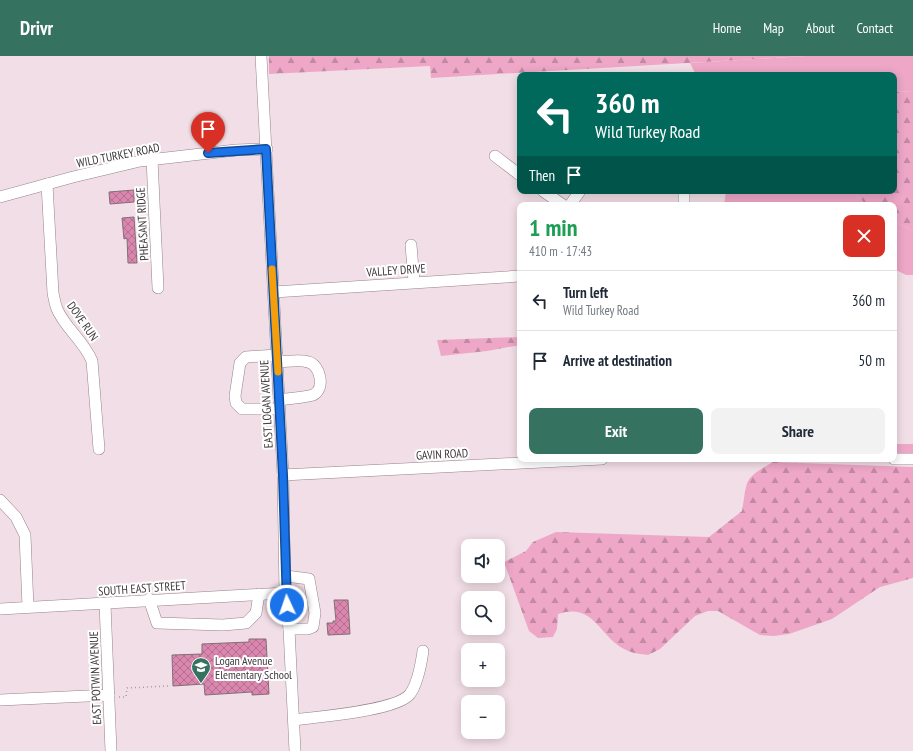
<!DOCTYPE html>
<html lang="en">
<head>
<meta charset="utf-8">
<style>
	:root { --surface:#fff; --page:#f2f2f3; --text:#1f2937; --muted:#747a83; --line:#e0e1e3; --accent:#357360 }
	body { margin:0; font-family:"PT Sans Narrow",sans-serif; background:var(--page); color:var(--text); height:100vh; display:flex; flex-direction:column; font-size:15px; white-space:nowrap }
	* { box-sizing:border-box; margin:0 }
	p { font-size:13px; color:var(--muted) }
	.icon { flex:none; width:22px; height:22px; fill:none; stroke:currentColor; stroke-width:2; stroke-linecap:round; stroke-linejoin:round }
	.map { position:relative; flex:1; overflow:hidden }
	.sheet { position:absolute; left:517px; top:146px; width:380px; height:260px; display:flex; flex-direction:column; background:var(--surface); border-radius:8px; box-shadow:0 2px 10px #0003 }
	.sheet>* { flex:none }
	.guide { position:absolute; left:517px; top:16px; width:380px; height:122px; border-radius:8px; box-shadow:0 2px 10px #0003; background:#00695c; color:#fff; overflow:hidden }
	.tools { position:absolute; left:461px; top:483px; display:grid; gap:8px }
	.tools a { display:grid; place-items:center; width:44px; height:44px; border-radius:8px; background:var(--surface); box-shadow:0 2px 10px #0003; font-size:20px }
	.pin { position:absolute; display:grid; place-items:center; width:34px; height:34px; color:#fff; margin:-41px -17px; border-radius:50% 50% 50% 0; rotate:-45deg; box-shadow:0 0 4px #0007 }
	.pin .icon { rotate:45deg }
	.me { position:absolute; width:44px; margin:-22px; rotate:357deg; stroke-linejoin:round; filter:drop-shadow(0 0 3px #0008) }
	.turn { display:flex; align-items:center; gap:14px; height:84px; padding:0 12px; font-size:18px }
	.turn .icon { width:52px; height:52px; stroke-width:2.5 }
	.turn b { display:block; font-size:28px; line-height:34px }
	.then { display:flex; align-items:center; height:38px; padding:0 12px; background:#0003; gap:8px; font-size:15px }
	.round { display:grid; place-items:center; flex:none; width:42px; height:42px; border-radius:8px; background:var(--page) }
	.overview { display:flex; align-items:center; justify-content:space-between; height:68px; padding:0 12px }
	h1 { font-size:24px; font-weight:600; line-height:30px; color:#1e9e55 }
	.button { display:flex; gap:8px; margin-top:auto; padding:8px 12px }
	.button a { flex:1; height:46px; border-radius:8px; background:var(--accent); color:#fff; font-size:16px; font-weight:600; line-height:46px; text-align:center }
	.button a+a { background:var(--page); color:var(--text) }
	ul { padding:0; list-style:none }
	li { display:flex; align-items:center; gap:12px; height:60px; padding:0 12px; border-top:1px solid var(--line) }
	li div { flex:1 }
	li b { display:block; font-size:15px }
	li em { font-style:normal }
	header { display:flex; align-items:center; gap:24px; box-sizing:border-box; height:56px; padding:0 20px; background:var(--accent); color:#fff }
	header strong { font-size:19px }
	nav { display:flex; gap:22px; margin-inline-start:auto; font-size:14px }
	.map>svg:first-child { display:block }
	.grass { fill:#eea7c7 }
	.forest { fill:url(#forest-firs) }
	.building { fill:url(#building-cross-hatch); stroke:#816f77 }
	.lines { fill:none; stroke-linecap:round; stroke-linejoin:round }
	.minor-casing { stroke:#95838a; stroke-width:12 }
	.path { stroke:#a99aa0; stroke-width:1.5; stroke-dasharray:1 3; stroke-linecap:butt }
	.minor { stroke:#fff; stroke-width:11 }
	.route-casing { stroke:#114b97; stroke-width:10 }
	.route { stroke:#1a73e8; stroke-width:7 }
	.slow { stroke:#f59e0b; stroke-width:7 }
	.labels { text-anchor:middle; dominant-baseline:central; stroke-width:4; stroke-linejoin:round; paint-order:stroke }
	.street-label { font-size:12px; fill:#3f383b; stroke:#fff }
	.poi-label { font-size:12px; fill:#3f383b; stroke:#fff; text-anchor:start }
</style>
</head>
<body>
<header>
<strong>Drivr</strong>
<nav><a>Home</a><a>Map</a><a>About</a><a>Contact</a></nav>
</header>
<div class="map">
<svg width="913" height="695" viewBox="0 0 913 695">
	<defs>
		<pattern id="forest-firs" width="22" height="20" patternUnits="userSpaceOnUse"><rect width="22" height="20" fill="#eea7c7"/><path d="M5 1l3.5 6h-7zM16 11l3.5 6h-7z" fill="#c289a3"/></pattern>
		<pattern id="building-cross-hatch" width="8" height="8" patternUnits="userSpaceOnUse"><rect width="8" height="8" fill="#db86ae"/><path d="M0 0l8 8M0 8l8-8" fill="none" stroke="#b36f8f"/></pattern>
	</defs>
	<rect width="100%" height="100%" fill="#f2dee6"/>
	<g class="grass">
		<path d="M806 0H913V35L894 36V19H696L690 7Z"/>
		<path d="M726 135H853L866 149H724Z"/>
		<path d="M894 165 913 175V219H906L894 213Z"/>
		<path d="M894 388H913V401L894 400Z"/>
	</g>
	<g class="forest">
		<path d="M269 0H806L431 22 430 10 269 18Z"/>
		<path d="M913 35V175L894 165V149H866L853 135H894V36Z"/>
		<path d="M520 281V289L487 295 441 300 437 284Z"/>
		<path d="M773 406 913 411V522L880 531 832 563 789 578 774 580 760 579 718 555H708L695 560 660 593 648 599C640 598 631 597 624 593 598 579 594 546 558 558L557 573 553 581 538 582 529 575 504 506 526 495 533 486 556 476 709 481 742 455C748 423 742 424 773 406Z"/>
	</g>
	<g class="building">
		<path d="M134 134V146L110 148 109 136Z"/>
		<path d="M134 161 137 207H128L127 182 124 183 122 162Z"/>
		<path d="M334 544H348L350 578 328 579 327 567H333V565H336Z"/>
		<path d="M249 583H266L269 638 252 639V636L205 639 204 628 173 630 172 599 202 598V588L249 586Z"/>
	</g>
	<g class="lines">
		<g class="minor-casing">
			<g id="minor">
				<path d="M261 0 283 419 285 537 289 573 295 695"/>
				<path d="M495 100 520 119"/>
				<path d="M152 103 158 232"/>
				<path d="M47 128 53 237C54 242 55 248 57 253 65 272 84 285 92 305L99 393"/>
				<path d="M543 135 563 149"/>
				<path d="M684 135V149"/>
				<path d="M0 141 73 121 140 105 236 94 267 93"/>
				<path d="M570 149 580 135"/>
				<path d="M411 189 414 225"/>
				<path d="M274 236 520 220"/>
				<path d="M277 299 246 301 240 307 235 340 236 347 242 353H279"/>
				<path d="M277 306C287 306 299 303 308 306 320 308 326 333 313 339 303 342 290 342 279 344"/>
				<path d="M894 403H913"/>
				<path d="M283 419 602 403"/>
				<path d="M0 444 16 461 25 479 28 551"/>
				<path d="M286 520 309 523 315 557 313 571 308 573H289"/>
				<path d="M149 543 157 567 223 569 246 567 256 557 259 538"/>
				<path d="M105 548 111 695"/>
				<path d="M0 553 285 537"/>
				<path d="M0 644 109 639"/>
				<path d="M294 664C316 661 397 655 410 638 418 627 421 609 423 595"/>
			</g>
		</g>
		<path class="path" d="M119 641H126L127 632 169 630"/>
		<use href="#minor" class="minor"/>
	</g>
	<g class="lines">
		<g class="route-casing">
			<path id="route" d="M208 97 266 93 283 419 287 549"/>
		</g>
		<use href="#route" class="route"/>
		<path class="slow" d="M272 213 278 316"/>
	</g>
	<defs>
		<g id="school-pin" transform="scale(1)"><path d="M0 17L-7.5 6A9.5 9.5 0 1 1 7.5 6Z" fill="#357360" stroke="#fff"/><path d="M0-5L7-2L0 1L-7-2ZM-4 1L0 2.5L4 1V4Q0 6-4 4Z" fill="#fff"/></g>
	</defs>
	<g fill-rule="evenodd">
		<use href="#school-pin" x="201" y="611"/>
	</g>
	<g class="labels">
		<g class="street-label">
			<text transform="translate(118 99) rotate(-11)">WILD TURKEY ROAD</text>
			<text transform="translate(142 168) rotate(-93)">PHEASANT RIDGE</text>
			<text transform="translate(396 214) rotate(-4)">VALLEY DRIVE</text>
			<text transform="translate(83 265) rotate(55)">DOVE RUN</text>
			<text transform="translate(266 348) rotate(-93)">EAST LOGAN AVENUE</text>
			<text transform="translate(442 398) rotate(-3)">GAVIN ROAD</text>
			<text transform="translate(142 532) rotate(-4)">SOUTH EAST STREET</text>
			<text transform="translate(95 622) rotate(-92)">EAST POTWIN AVENUE</text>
		</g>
		<g class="poi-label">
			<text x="215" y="604">Logan Avenue<tspan x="215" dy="14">Elementary School</tspan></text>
		</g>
	</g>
</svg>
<div class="tools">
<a><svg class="icon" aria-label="sound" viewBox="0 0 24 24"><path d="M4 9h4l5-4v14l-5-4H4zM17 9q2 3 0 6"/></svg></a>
<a><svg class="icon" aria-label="search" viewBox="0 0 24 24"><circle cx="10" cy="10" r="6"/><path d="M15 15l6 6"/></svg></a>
<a>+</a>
<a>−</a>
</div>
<div class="pin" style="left:208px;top:97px;background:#d93025"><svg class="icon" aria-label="arrive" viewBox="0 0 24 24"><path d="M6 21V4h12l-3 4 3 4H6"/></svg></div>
<svg class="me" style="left:287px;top:549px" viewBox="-20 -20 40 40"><circle r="17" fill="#1a73e8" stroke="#fff" stroke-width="3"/><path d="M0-11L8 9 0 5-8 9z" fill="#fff"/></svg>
<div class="guide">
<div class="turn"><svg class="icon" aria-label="left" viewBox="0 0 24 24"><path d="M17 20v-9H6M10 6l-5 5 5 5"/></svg><div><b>360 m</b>Wild Turkey Road</div></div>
<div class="then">Then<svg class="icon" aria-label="arrive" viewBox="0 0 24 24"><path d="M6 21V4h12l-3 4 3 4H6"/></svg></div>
</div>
<section class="sheet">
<div class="overview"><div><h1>1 min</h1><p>410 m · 17:43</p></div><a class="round" style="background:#d93025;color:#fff"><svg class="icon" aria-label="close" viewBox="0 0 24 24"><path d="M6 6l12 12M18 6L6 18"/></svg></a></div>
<ul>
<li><svg class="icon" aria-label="left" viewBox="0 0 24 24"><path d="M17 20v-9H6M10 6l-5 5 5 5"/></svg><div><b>Turn left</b><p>Wild Turkey Road</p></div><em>360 m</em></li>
<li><svg class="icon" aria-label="arrive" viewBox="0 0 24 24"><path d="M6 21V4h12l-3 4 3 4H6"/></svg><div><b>Arrive at destination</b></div><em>50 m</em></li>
</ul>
<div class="button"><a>Exit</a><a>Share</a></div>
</section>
</div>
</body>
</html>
